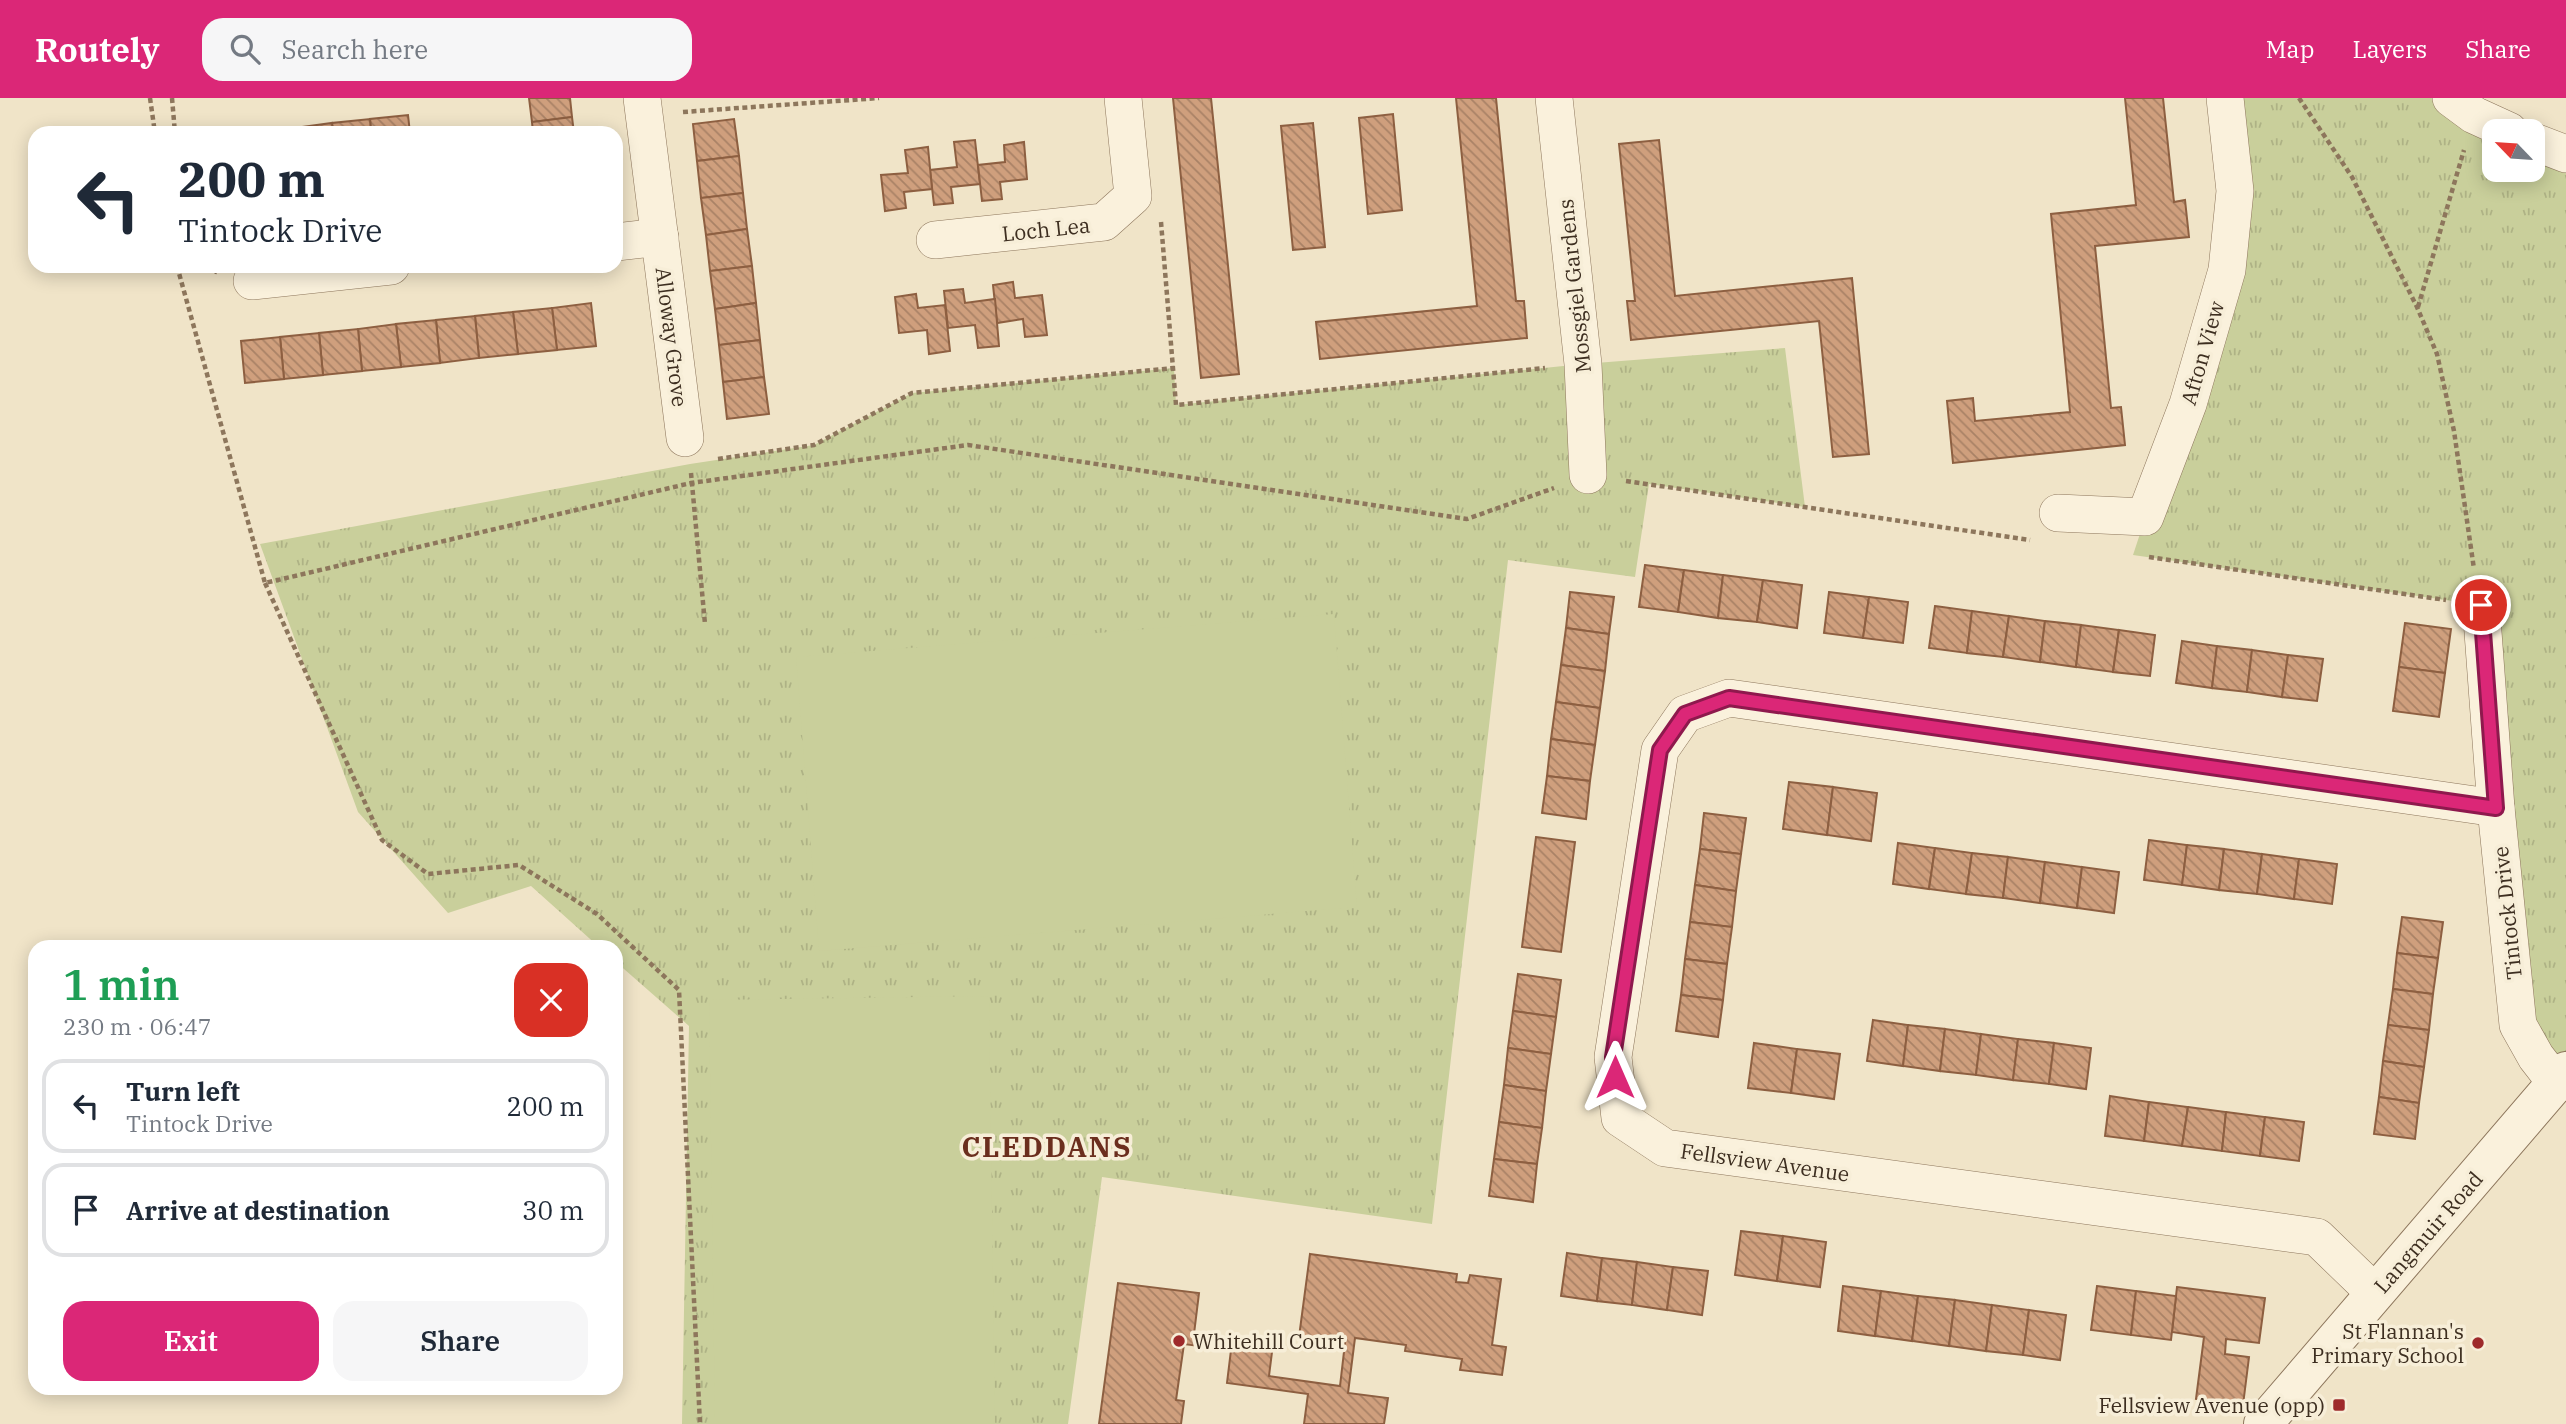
<!DOCTYPE html>
<html lang="en">
<head>
<meta charset="utf-8">
<style>
	:root { --surface:#fff; --page:#f6f6f7; --text:#1f2937; --muted:#747a83; --line:#e0e1e3; --accent:#db2777 }
	body { margin:0; font-family:"IBM Plex Serif",serif; background:var(--page); color:var(--text); height:100vh; display:flex; flex-direction:column; font-size:26px; white-space:nowrap }
	* { box-sizing:border-box; margin:0 }
	p { font-size:23px; color:var(--muted) }
	.icon { flex:none; width:38px; height:38px; fill:none; stroke:currentColor; stroke-width:2; stroke-linecap:round; stroke-linejoin:round }
	.map { position:relative; flex:1; overflow:hidden }
	.panel { position:absolute; left:28px; top:842px; width:595px; height:455px; display:flex; flex-direction:column; background:var(--surface); border-radius:21px; box-shadow:0 4px 18px #0003 }
	.panel>* { flex:none }
	.hud { position:absolute; left:28px; top:28px; width:595px; height:147px; border-radius:21px; box-shadow:0 4px 18px #0003; background:#fff; color:var(--text); overflow:hidden }
	.needle { width:46px; rotate:295deg }
	.fabs { position:absolute; left:2482px; top:21px; display:grid; gap:14px }
	.fabs a { display:grid; place-items:center; width:63px; height:63px; border-radius:14px; background:var(--surface); box-shadow:0 4px 18px #0003; font-size:35px }
	.pin { position:absolute; display:grid; place-items:center; width:60px; height:60px; color:#fff; margin:-30px; border:4px solid #fff; border-radius:50%; box-shadow:0 2px 7px #0007 }
	.me { position:absolute; width:77px; margin:-38px; rotate:0deg; stroke-linejoin:round; filter:drop-shadow(0 0 5px #0008) }
	.turn { display:flex; align-items:center; gap:24px; height:147px; padding:0 35px; font-size:32px }
	.turn .icon { width:91px; height:91px; stroke-width:2.5 }
	.turn b { display:block; font-size:49px; line-height:60px }
	.round { display:grid; place-items:center; flex:none; width:74px; height:74px; border-radius:21px; background:var(--page) }
	.summary { display:flex; align-items:center; justify-content:space-between; height:119px; padding:0 35px }
	h1 { font-size:42px; font-weight:600; line-height:52px; color:#1e9e55 }
	.action { display:flex; gap:14px; margin-top:auto; padding:14px 35px }
	.action a { flex:1; height:80px; border-radius:21px; background:var(--accent); color:#fff; font-size:28px; font-weight:600; line-height:80px; text-align:center }
	.action a+a { background:var(--page); color:var(--text) }
	ul { padding:0; list-style:none }
	li { display:flex; align-items:center; gap:21px; height:94px; margin:0 14px 10px; padding:0 21px; border:4px solid var(--line); border-radius:21px }
	li div { flex:1 }
	li b { display:block; font-size:26px }
	li em { font-style:normal }
	header { display:flex; align-items:center; gap:42px; box-sizing:border-box; height:98px; padding:0 35px; background:var(--accent); color:#fff }
	header strong { font-size:33px }
	nav { display:flex; gap:38px; margin-inline-start:auto; font-size:24px }
	.search { width:490px; height:63px; background:var(--page); display:flex; align-items:center; gap:18px; box-sizing:border-box; padding:0 24px; border-radius:21px; color:var(--muted); font-size:26px }
	.map>svg:first-child { display:block }
	.park { fill:url(#park-tufts) }
	.pitch { fill:#c9cf9b }
	.building { fill:url(#building-back-hatch); stroke:#8d5f41; stroke-width:2 }
	.lines { fill:none; stroke-linecap:round; stroke-linejoin:round }
	.minor-casing { stroke:#8d765c; stroke-width:38 }
	.tertiary-casing { stroke:#8d765c; stroke-width:40 }
	.path { stroke:#8d765c; stroke-width:4.5; stroke-dasharray:5 3.5; stroke-linecap:butt }
	.minor { stroke:#faf1dc; stroke-width:37 }
	.tertiary { stroke:#faf1dc; stroke-width:38 }
	.route-casing { stroke:#8e194d; stroke-width:18 }
	.route { stroke:#db2777; stroke-width:12 }
	.poi-dot { fill:#9e2a2b; stroke:#f7eed8; stroke-width:2.5 }
	.labels { text-anchor:middle; dominant-baseline:central; stroke-width:7; stroke-linejoin:round; paint-order:stroke }
	.street-label { font-size:21px; fill:#3d2e20; stroke:#f7eed8 }
	.poi-label { font-size:21px; fill:#3d2e20; stroke:#f7eed8; text-anchor:end }
	.district-label { font-size:28px; font-weight:bold; letter-spacing:2px; fill:#6b2e1e; stroke:#f7eed8 }
</style>
</head>
<body>
<header>
<strong>Routely</strong>
<div class="search"><svg class="icon" aria-label="search" viewBox="0 0 24 24"><circle cx="10" cy="10" r="6"/><path d="M15 15l6 6"/></svg>Search here</div>
<nav><a>Map</a><a>Layers</a><a>Share</a></nav>
</header>
<div class="map">
<svg width="2566" height="1326" viewBox="0 0 2566 1326">
	<defs>
		<pattern id="park-tufts" width="24" height="20" patternUnits="userSpaceOnUse" patternTransform="scale(1.75)"><rect width="24" height="20" fill="#c9cf9b"/><path d="M3 7l-1-3M5 7V3M7 7l1-3M15 17l-1-3M17 17v-4M19 17l1-3" fill="none" stroke="#aeb285"/></pattern>
		<pattern id="building-back-hatch" width="6" height="6" patternUnits="userSpaceOnUse" patternTransform="scale(1.75)"><rect width="6" height="6" fill="#cf9f7d"/><path d="M-1 5l2 2M0 0l6 6M5-1l2 2" fill="none" stroke="#a98266"/></pattern>
	</defs>
	<rect width="100%" height="100%" fill="#f0e4c8"/>
	<g class="park">
		<path d="M2225 0H2451L2494 33V72H2532V43L2566 56V973L2536 959 2480 507 2133 457 2227 172Z"/>
		<path d="M1785 250 1805 409 1649 386 1635 479 1508 462 1432 1126 1102 1079 1068 1326H682L689 928 616 864V849H599L531 788 448 815 358 714 260 446 690 366 814 347 912 295 1174 270 1176 307 1583 266Z"/>
	</g>
	<g class="pitch">
		<path d="M1334 516 1357 809 819 853 796 559Z"/>
		<path d="M989 898 995 1326H715L709 902Z"/>
	</g>
	<g class="building">
		<path d="M529 0H570L572 19 532 24Z"/>
		<path d="M1173 0H1211L1239 276 1201 280Z"/>
		<path d="M1456 0H1496L1516 203H1524L1527 240 1320 261 1316 224 1477 208Z"/>
		<path d="M2125 0H2163L2174 104 2185 102 2189 139 2095 148 2111 310 2121 309 2125 347 1953 365 1947 303 1973 300 1975 323 2070 314 2051 116 2136 107Z"/>
		<path d="M1393 16 1402 112 1368 116 1359 20Z"/>
		<path d="M408 17 410 35H371L370 21Z"/>
		<path d="M572 19 574 35H533L532 24Z"/>
		<path d="M370 21 371 35H333L332 25Z"/>
		<path d="M734 21 739 58 697 63 693 26Z"/>
		<path d="M332 25 333 35H295L294 30Z"/>
		<path d="M1313 25 1325 149 1293 152 1281 28Z"/>
		<path d="M294 30 295 35H256V34Z"/>
		<path d="M975 42 980 86 951 89 953 105 934 107 930 72 957 69 954 44Z"/>
		<path d="M1659 42 1675 198 1852 180 1869 356 1833 359 1819 223 1631 242 1627 203H1635L1619 46Z"/>
		<path d="M1024 44 1027 81 1000 84 1002 101 982 103 978 67 1005 64 1004 47Z"/>
		<path d="M928 49 932 91 904 94 906 110 885 113 881 77 908 75 905 52Z"/>
		<path d="M739 58 743 95 701 100 697 63Z"/>
		<path d="M743 95 747 131 706 137 701 100Z"/>
		<path d="M747 131 752 168 710 173 706 137Z"/>
		<path d="M752 168 756 205 715 211 710 173Z"/>
		<path d="M1013 184 1015 200 1042 197 1047 237 1025 239 1023 221 997 225 993 187Z"/>
		<path d="M963 191 965 205 995 201 999 248 978 250 975 227 948 230 944 193Z"/>
		<path d="M916 196 918 210 945 207 950 253 929 256 927 232 899 235 895 199Z"/>
		<path d="M591 205 596 248 557 252 552 210Z"/>
		<path d="M756 205 760 242 719 247 715 211Z"/>
		<path d="M552 210 557 252 518 256 513 214Z"/>
		<path d="M513 214 518 256 479 260 475 218Z"/>
		<path d="M475 218 479 260 440 265 436 222Z"/>
		<path d="M436 222 440 265 401 269 396 226Z"/>
		<path d="M396 226 401 269 362 273 358 231Z"/>
		<path d="M358 231 362 273 323 277 319 235Z"/>
		<path d="M319 235 323 277 284 281 280 239Z"/>
		<path d="M280 239 284 281 245 285 241 243Z"/>
		<path d="M760 242 764 279 723 284 719 247Z"/>
		<path d="M764 279 769 316 727 321 723 284Z"/>
		<path d="M1645 467 1684 472 1678 514 1639 509Z"/>
		<path d="M1684 472 1723 477 1718 520 1678 514Z"/>
		<path d="M1723 477 1763 482 1757 524 1718 520Z"/>
		<path d="M1763 482 1802 487 1797 530 1757 524Z"/>
		<path d="M1570 494 1614 499 1609 536 1566 530Z"/>
		<path d="M1829 494 1869 499 1863 540 1824 535Z"/>
		<path d="M1869 499 1908 504 1903 545 1863 540Z"/>
		<path d="M1935 508 1972 513 1967 555 1929 550Z"/>
		<path d="M1972 513 2009 518 2003 559 1967 555Z"/>
		<path d="M2009 518 2045 523 2040 564 2003 559Z"/>
		<path d="M2045 523 2081 527 2076 569 2040 564Z"/>
		<path d="M2405 525 2451 531 2445 575 2399 569Z"/>
		<path d="M2081 527 2119 532 2113 574 2076 569Z"/>
		<path d="M1566 530 1609 536 1605 573 1561 567Z"/>
		<path d="M2119 532 2155 537 2150 578 2113 574Z"/>
		<path d="M2182 543 2217 548 2212 590 2176 585Z"/>
		<path d="M2217 548 2252 552 2247 594 2212 590Z"/>
		<path d="M2252 552 2288 557 2282 599 2247 594Z"/>
		<path d="M2288 557 2323 561 2317 603 2282 599Z"/>
		<path d="M1561 567 1605 573 1600 610 1556 604Z"/>
		<path d="M2399 569 2445 575 2439 619 2393 613Z"/>
		<path d="M1556 604 1600 610 1595 647 1551 641Z"/>
		<path d="M1551 641 1595 647 1590 683 1547 678Z"/>
		<path d="M1547 678 1590 683 1586 721 1542 715Z"/>
		<path d="M1789 684 1833 689 1827 737 1783 731Z"/>
		<path d="M1833 689 1877 695 1871 743 1827 737Z"/>
		<path d="M1704 715 1746 720 1741 756 1700 751Z"/>
		<path d="M1536 739 1575 744 1561 854 1522 849Z"/>
		<path d="M2149 742 2187 747 2182 787 2144 782Z"/>
		<path d="M1898 745 1935 750 1929 791 1893 786Z"/>
		<path d="M2187 747 2224 751 2219 792 2182 787Z"/>
		<path d="M1935 750 1972 755 1966 796 1929 791Z"/>
		<path d="M1700 751 1741 756 1736 793 1695 787Z"/>
		<path d="M2224 751 2262 756 2257 796 2219 792Z"/>
		<path d="M1972 755 2008 759 2003 800 1966 796Z"/>
		<path d="M2262 756 2299 761 2294 801 2257 796Z"/>
		<path d="M2008 759 2045 764 2040 805 2003 800Z"/>
		<path d="M2299 761 2337 766 2332 806 2294 801Z"/>
		<path d="M2045 764 2082 769 2077 810 2040 805Z"/>
		<path d="M2082 769 2119 774 2114 815 2077 810Z"/>
		<path d="M1695 787 1736 793 1732 829 1690 824Z"/>
		<path d="M2402 819 2443 824 2438 860 2397 855Z"/>
		<path d="M1690 824 1732 829 1727 866 1685 861Z"/>
		<path d="M2397 855 2438 860 2433 896 2393 891Z"/>
		<path d="M1685 861 1727 866 1723 902 1681 897Z"/>
		<path d="M1518 876 1561 882 1556 919 1513 913Z"/>
		<path d="M2393 891 2433 896 2429 932 2388 927Z"/>
		<path d="M1681 897 1723 902 1718 939 1676 933Z"/>
		<path d="M1513 913 1556 919 1551 956 1508 950Z"/>
		<path d="M1873 922 1908 927 1903 968 1867 963Z"/>
		<path d="M1908 927 1945 931 1940 973 1903 968Z"/>
		<path d="M2388 927 2429 932 2424 969 2383 963Z"/>
		<path d="M1945 931 1981 936 1976 977 1940 973Z"/>
		<path d="M1981 936 2018 941 2013 982 1976 977Z"/>
		<path d="M2018 941 2054 945 2049 986 2013 982Z"/>
		<path d="M1754 945 1797 951 1791 995 1748 990Z"/>
		<path d="M2054 945 2091 950 2086 991 2049 986Z"/>
		<path d="M1508 950 1551 956 1546 993 1504 987Z"/>
		<path d="M1797 951 1840 956 1834 1001 1791 995Z"/>
		<path d="M2383 963 2424 969 2419 1005 2379 999Z"/>
		<path d="M1504 987 1546 993 1542 1030 1499 1024Z"/>
		<path d="M2110 998 2149 1004 2144 1043 2105 1038Z"/>
		<path d="M2379 999 2419 1005 2415 1041 2374 1036Z"/>
		<path d="M2149 1004 2188 1009 2182 1048 2144 1043Z"/>
		<path d="M2188 1009 2226 1014 2222 1053 2182 1048Z"/>
		<path d="M2226 1014 2265 1019 2260 1058 2222 1053Z"/>
		<path d="M2265 1019 2304 1024 2299 1063 2260 1058Z"/>
		<path d="M1499 1024 1542 1030 1537 1066 1494 1061Z"/>
		<path d="M1494 1061 1537 1066 1533 1104 1489 1098Z"/>
		<path d="M1741 1133 1783 1138 1777 1183 1735 1177Z"/>
		<path d="M1783 1138 1826 1144 1820 1189 1777 1183Z"/>
		<path d="M1567 1155 1602 1160 1597 1203 1561 1198Z"/>
		<path d="M1310 1156 1457 1176 1456 1184 1468 1185 1470 1177 1501 1181 1492 1247 1506 1249 1502 1277 1460 1272 1462 1261 1405 1253 1406 1247 1355 1240 1348 1295 1388 1300 1384 1326H1304L1308 1296 1227 1285 1231 1252 1184 1246 1176 1302 1184 1303 1181 1326H1099L1118 1185 1199 1195 1194 1236 1273 1246 1269 1278 1340 1288 1345 1245 1299 1239Z"/>
		<path d="M1602 1160 1637 1164 1632 1207 1597 1203Z"/>
		<path d="M1637 1164 1673 1169 1667 1212 1632 1207Z"/>
		<path d="M1673 1169 1708 1173 1702 1217 1667 1212Z"/>
		<path d="M1843 1188 1881 1193 1875 1238 1838 1233Z"/>
		<path d="M2097 1188 2136 1193 2131 1237 2091 1232Z"/>
		<path d="M2177 1189 2265 1200 2259 1245 2226 1241 2225 1256 2249 1259 2243 1307 2196 1301 2204 1239 2172 1234Z"/>
		<path d="M1881 1193 1918 1198 1912 1243 1875 1238Z"/>
		<path d="M2136 1193 2176 1198 2171 1242 2131 1237Z"/>
		<path d="M1918 1198 1955 1202 1949 1248 1912 1243Z"/>
		<path d="M1955 1202 1992 1207 1986 1253 1949 1248Z"/>
		<path d="M1992 1207 2029 1212 2023 1257 1986 1253Z"/>
		<path d="M2029 1212 2066 1217 2060 1262 2023 1257Z"/>
	</g>
	<g class="lines">
		<g class="minor-casing">
			<g id="minor">
				<path d="M642 0 685 340"/>
				<path d="M1554 0 1583 266 1588 377"/>
				<path d="M2451 0 2474 17 2509 33"/>
				<path d="M2532 43 2566 56"/>
				<path d="M935 142 1104 124 1133 98 1123 0"/>
				<path d="M616 144 660 139"/>
				<path d="M252 183 391 168"/>
				<path d="M2058 415 2145 419 2188 306 2227 172 2235 93 2225 0"/>
				<path d="M2481 507 2496 710 2518 927 2536 959 2557 986"/>
				<path d="M2375 1195 2317 1139 1665 1050 1620 1020 1613 959 1660 652 1685 616 1729 600 2496 710"/>
			</g>
		</g>
		<g class="tertiary-casing">
			<path id="tertiary" d="M2263 1326 2566 973"/>
		</g>
		<g class="path">
			<path d="M150 0 155 35"/>
			<path d="M172 0 175 35"/>
			<path d="M2299 0 2352 79 2417 209 2437 256 2454 333 2474 471"/>
			<path d="M683 14 879 0"/>
			<path d="M1161 124 1176 307 1545 270"/>
			<path d="M177 168 265 485 691 385 968 347 1467 421 1554 390"/>
			<path d="M190 168 217 174"/>
			<path d="M2418 209 2464 52"/>
			<path d="M718 361 814 347 912 295 1174 270"/>
			<path d="M691 375 705 526"/>
			<path d="M1626 383 2030 442"/>
			<path d="M2149 459 2446 502"/>
			<path d="M265 485 382 742 428 776 519 767 597 816 679 892 700 1326"/>
		</g>
		<use href="#minor" class="minor"/>
		<use href="#tertiary" class="tertiary"/>
	</g>
	<g class="lines">
		<g class="route-casing">
			<path id="route" d="M1615 979 1613 959 1660 652 1685 616 1729 600 2496 710 2481 507"/>
		</g>
		<use href="#route" class="route"/>
	</g>
	<g class="poi-dot">
		<circle cx="1179" cy="1243" r="7"/>
		<circle cx="2478" cy="1245" r="7"/>
		<rect x="2332" y="1300" width="14" height="14" rx="3.5"/>
	</g>
	<g class="labels">
		<g class="street-label">
			<text transform="translate(1046 131) rotate(-6)">Loch Lea</text>
			<text transform="translate(1574 188) rotate(-96)">Mossgiel Gardens</text>
			<text transform="translate(672 239) rotate(83)">Alloway Grove</text>
			<text transform="translate(2202 255) rotate(-74)">Afton View</text>
			<text transform="translate(2507 815) rotate(-96)">Tintock Drive</text>
			<text transform="translate(1765 1064) rotate(8)">Fellsview Avenue</text>
			<text transform="translate(2428 1134) rotate(-49)">Langmuir Road</text>
		</g>
		<g class="poi-label">
			<text x="2464" y="1233">St Flannan's<tspan x="2464" dy="24">Primary School</tspan></text>
			<text x="1193" y="1243" text-anchor="start">Whitehill Court</text>
			<text x="2325" y="1307">Fellsview Avenue (opp)</text>
		</g>
		<g class="district-label">
			<text x="1047" y="1048">CLEDDANS</text>
		</g>
	</g>
</svg>
<div class="fabs">
<a><svg class="needle" viewBox="-14 -14 28 28"><path d="M0-13l5 13h-10z" fill="#e53935"/><path d="M0 13l5-13h-10z" fill="#747a83"/></svg></a>
</div>
<div class="pin" style="left:2481px;top:507px;background:#d93025"><svg class="icon" aria-label="arrive" viewBox="0 0 24 24"><path d="M6 21V4h12l-3 4 3 4H6"/></svg></div>
<svg class="me" style="left:1615px;top:979px" viewBox="-20 -20 40 40"><path d="M0-17L14 15 0 8-14 15z" fill="#db2777" stroke="#fff" stroke-width="4"/></svg>
<div class="hud">
<div class="turn"><svg class="icon" aria-label="left" viewBox="0 0 24 24"><path d="M17 20v-9H6M10 6l-5 5 5 5"/></svg><div><b>200 m</b>Tintock Drive</div></div>
</div>
<section class="panel">
<div class="summary"><div><h1>1 min</h1><p>230 m · 06:47</p></div><a class="round" style="background:#d93025;color:#fff"><svg class="icon" aria-label="close" viewBox="0 0 24 24"><path d="M6 6l12 12M18 6L6 18"/></svg></a></div>
<ul>
<li><svg class="icon" aria-label="left" viewBox="0 0 24 24"><path d="M17 20v-9H6M10 6l-5 5 5 5"/></svg><div><b>Turn left</b><p>Tintock Drive</p></div><em>200 m</em></li>
<li><svg class="icon" aria-label="arrive" viewBox="0 0 24 24"><path d="M6 21V4h12l-3 4 3 4H6"/></svg><div><b>Arrive at destination</b></div><em>30 m</em></li>
</ul>
<div class="action"><a>Exit</a><a>Share</a></div>
</section>
</div>
</body>
</html>
